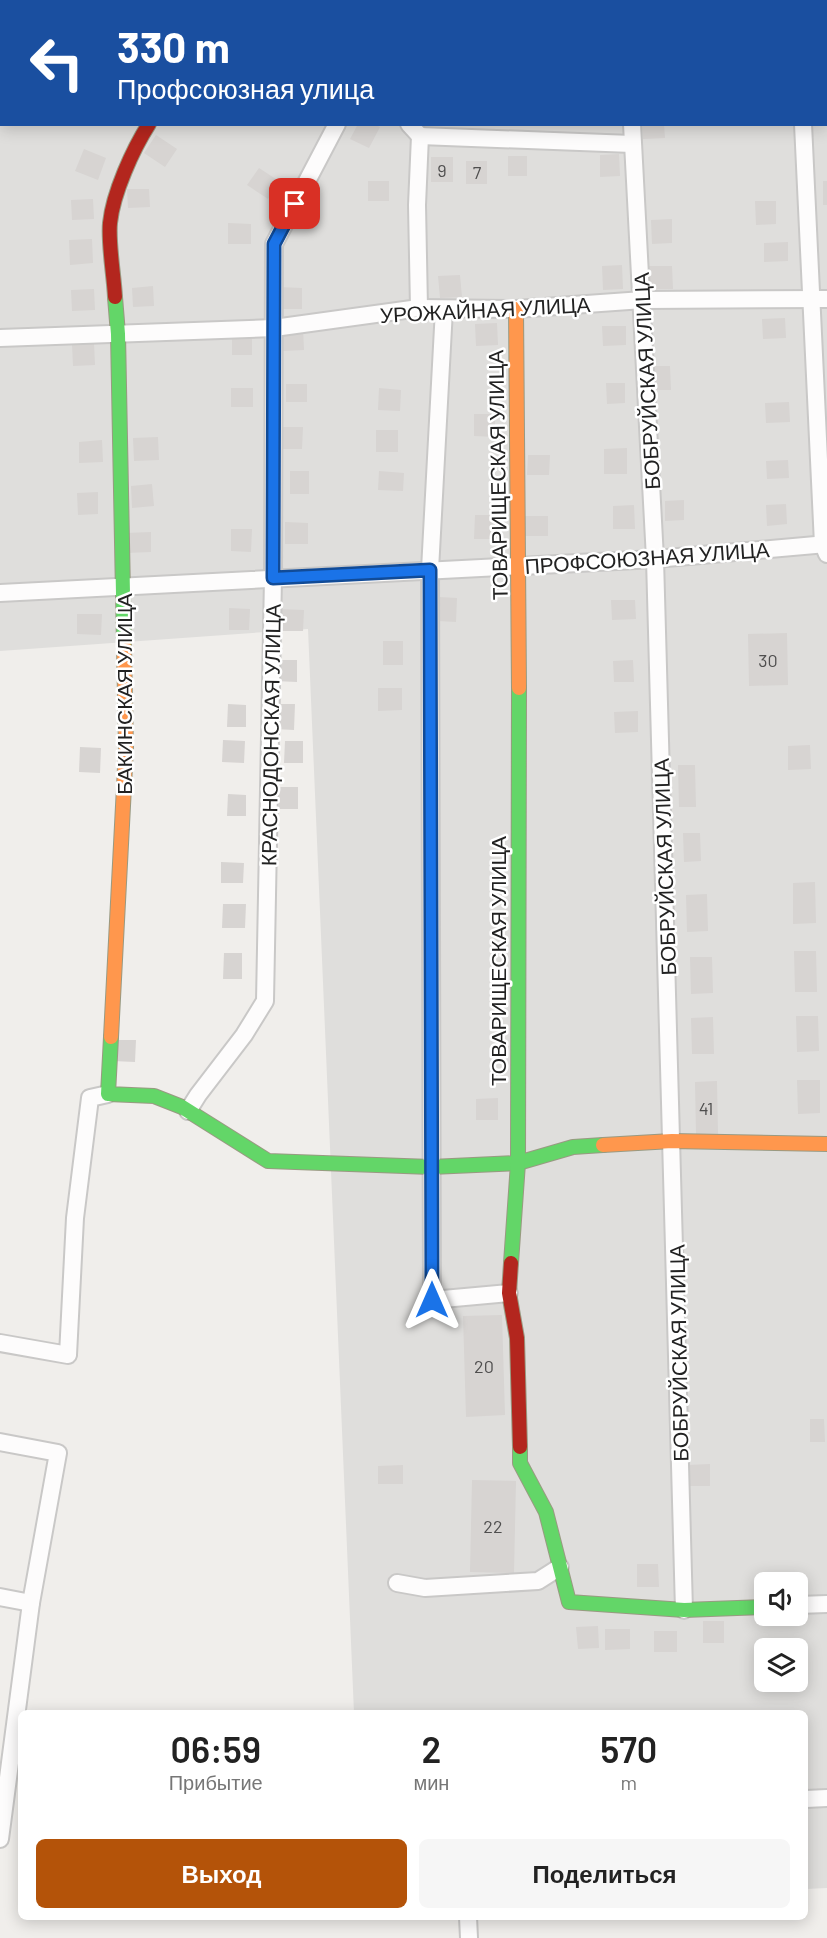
<!DOCTYPE html>
<html lang="ru">
<head>
<meta charset="utf-8">
<style>
	:root { --surface:#fff; --page:#f6f6f6; --text:#222; --muted:#767676; --accent:#b45309 }
	body { margin:0; font-family:Barlow,sans-serif; background:var(--page); color:var(--text); height:100vh; display:flex; flex-direction:column; font-size:22px; white-space:nowrap }
	* { box-sizing:border-box; margin:0 }
	p { font-size:20px; color:var(--muted) }
	.icon { flex:none; width:33px; height:33px; fill:none; stroke:currentColor; stroke-width:2; stroke-linecap:round; stroke-linejoin:round }
	.map { position:relative; flex:1; overflow:hidden }
	.panel { position:absolute; left:18px; top:1710px; width:790px; height:210px; display:flex; flex-direction:column; background:var(--surface); border-radius:9px; box-shadow:0 3px 15px #0003 }
	.panel>* { flex:none }
	.hud { position:absolute; left:0px; top:0px; width:828px; height:126px; box-shadow:0 3px 15px #0003; background:#1a4fa0; color:#fff; overflow:hidden }
	.controls { position:absolute; left:754px; top:1572px; display:grid; gap:12px }
	.controls a { display:grid; place-items:center; width:54px; height:54px; border-radius:9px; background:var(--surface); box-shadow:0 3px 15px #0003; font-size:30px }
	.pin { position:absolute; display:grid; place-items:center; width:51px; height:51px; color:#fff; margin:-26px; border-radius:12px; box-shadow:0 3px 9px #0006 }
	.me { position:absolute; width:66px; margin:-33px; rotate:0deg; stroke-linejoin:round; filter:drop-shadow(0 0 4px #0008) }
	.turn { display:flex; align-items:center; gap:21px; height:126px; padding:0 18px; font-size:27px }
	.turn .icon { width:78px; height:78px; stroke-width:2.5 }
	.turn b { display:block; font-size:42px; line-height:51px }
	.eta { display:flex; justify-content:space-evenly; align-items:center; height:102px; text-align:center }
	.eta b { font-size:36px; font-weight:600; line-height:42px }
	.action { display:flex; gap:12px; margin-top:auto; padding:12px 18px }
	.action a { flex:1; height:69px; border-radius:9px; background:var(--accent); color:#fff; font-size:24px; font-weight:600; line-height:69px; text-align:center }
	.action a+a { background:var(--page); color:var(--text) }
	.map>svg:first-child { display:block }
	.residential { fill:#dfdedc; fill-rule:evenodd }
	.building { fill:#d7d4d2 }
	.lines { fill:none; stroke-linecap:round; stroke-linejoin:round }
	.street-casing { stroke:#c9c8c7; stroke-width:20 }
	.fast-casing { stroke:#999a82; stroke-width:16 }
	.slow-casing { stroke:#999a82; stroke-width:16 }
	.jam-casing { stroke:#999a82; stroke-width:16 }
	.street { stroke:#fdfcfc; stroke-width:16 }
	.fast { stroke:#63d668; stroke-width:14 }
	.slow { stroke:#ff974d; stroke-width:14 }
	.jam { stroke:#b3261e; stroke-width:14 }
	.route-casing { stroke:#114b97; stroke-width:15 }
	.route { stroke:#1a73e8; stroke-width:10 }
	.labels { text-anchor:middle; dominant-baseline:central; stroke-width:5; stroke-linejoin:round; paint-order:stroke }
	.number-label { font-size:18px; fill:#4f4e4e }
	.street-label { font-size:21px; fill:#222; stroke:#fff }
</style>
</head>
<body>
<div class="map">
<svg width="827" height="1938" viewBox="0 0 827 1938">
	<rect width="100%" height="100%" fill="#f0eeeb"/>
	<path class="residential" d="M0 0H827V1888L806 1889V1713H354L308 629 0 651ZM2 2H826V124H2ZM765 1582H798V1616H765ZM765 1648H798V1682H765Z"/>
	<g class="building">
		<path d="M358 124H374L380 127 369 148 350 139Z"/>
		<path d="M642 124H664L665 138 643 139Z"/>
		<path d="M156 135 177 149 165 167 144 153Z"/>
		<path d="M84 149 106 158 98 180 75 171Z"/>
		<path d="M619 154 620 176 600 177V155Z"/>
		<rect x="508" y="156" width="19" height="20"/>
		<rect x="431" y="157" width="22" height="25"/>
		<rect x="466" y="161" width="21" height="23"/>
		<path d="M259 168 279 181 268 199 247 185Z"/>
		<rect x="368" y="181" width="21" height="20"/>
		<rect x="823" y="181" width="4" height="24"/>
		<path d="M127 189H149L150 207 128 208Z"/>
		<path d="M93 199 94 219 72 220 71 200Z"/>
		<path d="M755 201H776V224L756 225Z"/>
		<path d="M672 219V243L652 244 651 220Z"/>
		<path d="M228 223 251 224V244H228Z"/>
		<path d="M92 239 93 263 70 265 69 240Z"/>
		<path d="M788 242V261L764 262V243Z"/>
		<path d="M622 265 623 289 603 290 602 266Z"/>
		<path d="M647 266H672L673 289H648Z"/>
		<path d="M460 275 462 297 440 298 438 276Z"/>
		<path d="M153 286 154 306 133 307 132 288Z"/>
		<path d="M278 287 302 288V309H278Z"/>
		<path d="M94 289 95 310 72 311 71 290Z"/>
		<path d="M785 318 786 338 763 339 762 319Z"/>
		<path d="M497 323 498 345 476 346 475 324Z"/>
		<path d="M602 326H626V345L603 346Z"/>
		<path d="M303 328 304 350 282 351 281 330Z"/>
		<rect x="232" y="334" width="20" height="21"/>
		<path d="M94 343 95 365 73 366 72 344Z"/>
		<path d="M649 366H670L671 390H649Z"/>
		<path d="M606 383H625V403L607 404Z"/>
		<rect x="286" y="384" width="21" height="18"/>
		<rect x="231" y="388" width="22" height="19"/>
		<path d="M379 388 401 390 400 411 378 410Z"/>
		<path d="M789 402 790 422 766 423 765 403Z"/>
		<path d="M474 414H495V437L474 436Z"/>
		<path d="M281 427H303L302 449H281Z"/>
		<rect x="376" y="430" width="22" height="22"/>
		<path d="M158 437 159 460 134 461 133 438Z"/>
		<path d="M102 440 103 462 79 463V442Z"/>
		<path d="M627 448V474H604V449Z"/>
		<path d="M528 455H550L549 475H527Z"/>
		<path d="M788 460 789 478 767 479 766 461Z"/>
		<rect x="290" y="471" width="19" height="23"/>
		<path d="M379 471 404 473 403 491 378 490Z"/>
		<path d="M152 484 154 506 132 508 131 486Z"/>
		<path d="M98 492V514L78 515 77 493Z"/>
		<path d="M684 500V520L665 521V501Z"/>
		<path d="M786 504 787 524 767 526 766 505Z"/>
		<path d="M634 505 635 529H613V506Z"/>
		<path d="M475 515H495V539H474Z"/>
		<rect x="524" y="516" width="24" height="20"/>
		<path d="M285 522 308 523V544H285Z"/>
		<path d="M231 529H252L251 552 231 551Z"/>
		<path d="M151 532V552L126 553 125 533Z"/>
		<path d="M439 597 457 598 456 622 438 621Z"/>
		<path d="M611 600H635L636 619 612 620Z"/>
		<path d="M229 608 250 609 249 630H229Z"/>
		<path d="M279 609 304 610 303 631H278Z"/>
		<path d="M77 614H102L101 635 77 634Z"/>
		<path d="M787 633 788 685 749 686 748 634Z"/>
		<rect x="383" y="641" width="20" height="24"/>
		<path d="M275 660H297V682L275 681Z"/>
		<path d="M633 660 634 682H614L613 661Z"/>
		<path d="M378 688H402V710L378 711Z"/>
		<path d="M228 704 246 705V727H227Z"/>
		<path d="M274 704H295L294 730 274 729Z"/>
		<path d="M638 711V732L615 733 614 712Z"/>
		<path d="M223 740 245 741 244 763 222 762Z"/>
		<path d="M285 741H303V763H284Z"/>
		<path d="M810 745 811 769 788 770V746Z"/>
		<path d="M80 747 101 748 100 773 79 772Z"/>
		<path d="M678 765H695L696 807H679Z"/>
		<rect x="279" y="787" width="19" height="22"/>
		<path d="M228 794 246 795V816H227Z"/>
		<path d="M683 833H700L701 861 684 862Z"/>
		<path d="M221 862 244 863 243 883H221Z"/>
		<path d="M815 882 816 923 793 924V883Z"/>
		<path d="M707 894 708 931 687 932 686 895Z"/>
		<path d="M223 904H246L245 928H222Z"/>
		<path d="M794 951H816L817 992H795Z"/>
		<path d="M224 953H242V979H223Z"/>
		<path d="M690 957H712L713 993 691 994Z"/>
		<path d="M796 1016H818L819 1051 797 1052Z"/>
		<path d="M713 1017 714 1054H692L691 1018Z"/>
		<path d="M114 1040H136L135 1062 113 1061Z"/>
		<path d="M797 1080H820V1113L798 1114Z"/>
		<path d="M717 1081 718 1134 696 1135 695 1082Z"/>
		<path d="M498 1098V1120H476V1099Z"/>
		<path d="M502 1315 505 1415 466 1417 463 1316Z"/>
		<path d="M810 1419H824L825 1442H810Z"/>
		<path d="M710 1464V1486H688V1465Z"/>
		<path d="M403 1465V1484H378V1466Z"/>
		<path d="M472 1480 516 1481 514 1573 470 1572Z"/>
		<path d="M637 1564H658L659 1587H637Z"/>
		<rect x="703" y="1621" width="21" height="22"/>
		<path d="M598 1626 599 1648 578 1649 576 1627Z"/>
		<path d="M605 1629H630V1649L605 1650Z"/>
		<rect x="654" y="1631" width="23" height="21"/>
	</g>
	<g class="lines">
		<g class="street-casing">
			<g id="street">
				<path d="M244 0 246 2"/>
				<path d="M630 0V2"/>
				<path d="M798 0V2"/>
				<path d="M41 2 42 0"/>
				<path d="M226 2 227 0"/>
				<path d="M418 2 419 0"/>
				<path d="M0 69 2 67"/>
				<path d="M409 124 420 136"/>
				<path d="M632 124 655 559 684 1610"/>
				<path d="M803 124 823 544 827 554"/>
				<path d="M420 136 632 144"/>
				<path d="M419 308 417 205 420 136"/>
				<path d="M444 309 430 570 432 1300 509 1293"/>
				<path d="M0 338 274 328 419 308 516 309 643 300 827 299"/>
				<path d="M0 593 655 559 827 544"/>
				<path d="M188 1111 198 1095 244 1035 265 1001 273 578 274 244 337 124"/>
				<path d="M0 1343 68 1355 75 1218 90 1098 108 1094"/>
				<path d="M0 1442 58 1453 31 1603 0 1597"/>
				<path d="M397 1583 425 1588 538 1581 560 1567"/>
				<path d="M798 1605 827 1604"/>
				<path d="M806 1799 827 1798"/>
				<path d="M0 1839 31 1603"/>
				<path d="M468 1917 469 1938"/>
			</g>
		</g>
		<g class="fast-casing">
			<g id="fast">
				<path d="M115 297 118 334 124 646"/>
				<path d="M111 1037 108 1094 154 1096 182 1107 268 1161 431 1167 518 1163 573 1147 603 1145"/>
				<path d="M511 1263 518 1163 519 688"/>
				<path d="M520 1447V1463L546 1512 569 1602 684 1610 765 1607"/>
			</g>
		</g>
		<g class="slow-casing">
			<g id="slow">
				<path d="M516 309 519 688"/>
				<path d="M111 1037 126 748 124 646"/>
				<path d="M603 1145 672 1141 827 1144"/>
			</g>
		</g>
		<g class="jam-casing">
			<g id="jam">
				<path d="M115 297C114 276 108 243 110 223 113 193 133 149 149 124"/>
				<path d="M511 1263 509 1293 517 1338 520 1447"/>
			</g>
		</g>
		<use href="#street" class="street"/>
		<use href="#fast" class="fast"/>
		<use href="#slow" class="slow"/>
		<use href="#jam" class="jam"/>
	</g>
	<g class="lines">
		<g class="route-casing">
			<path id="route" d="M295 204 274 244 273 578 430 570 432 1300"/>
		</g>
		<use href="#route" class="route"/>
	</g>
	<g class="labels">
		<g class="number-label">
			<text x="442" y="170">9</text>
			<text x="477" y="172">7</text>
			<text x="768" y="660">30</text>
			<text x="706" y="1108">41</text>
			<text x="484" y="1366">20</text>
			<text x="493" y="1526">22</text>
		</g>
		<g class="street-label">
			<text transform="translate(485 309) rotate(-3)">УРОЖАЙНАЯ УЛИЦА</text>
			<text transform="translate(646 381) rotate(-93)">БОБРУЙСКАЯ УЛИЦА</text>
			<text transform="translate(497 475) rotate(-91)">ТОВАРИЩЕСКАЯ УЛИЦА</text>
			<text transform="translate(647 557) rotate(-4)">ПРОФСОЮЗНАЯ УЛИЦА</text>
			<text transform="translate(123 694) rotate(-90)">БАКИНСКАЯ УЛИЦА</text>
			<text transform="translate(270 735) rotate(-89)">КРАСНОДОНСКАЯ УЛИЦА</text>
			<text transform="translate(664 867) rotate(-92)">БОБРУЙСКАЯ УЛИЦА</text>
			<text transform="translate(497 961) rotate(-90)">ТОВАРИЩЕСКАЯ УЛИЦА</text>
			<text transform="translate(678 1353) rotate(-91)">БОБРУЙСКАЯ УЛИЦА</text>
		</g>
	</g>
</svg>
<div class="controls">
<a><svg class="icon" aria-label="sound" viewBox="0 0 24 24"><path d="M4 9h4l5-4v14l-5-4H4zM17 9q2 3 0 6"/></svg></a>
<a><svg class="icon" aria-label="layers" viewBox="0 0 24 24"><path d="M12 4l9 5-9 5-9-5zM3 14l9 5 9-5"/></svg></a>
</div>
<div class="pin" style="left:295px;top:204px;background:#d93025"><svg class="icon" aria-label="arrive" viewBox="0 0 24 24"><path d="M6 21V4h12l-3 4 3 4H6"/></svg></div>
<svg class="me" style="left:432px;top:1300px" viewBox="-20 -20 40 40"><path d="M0-17L14 15 0 8-14 15z" fill="#1a73e8" stroke="#fff" stroke-width="4"/></svg>
<div class="hud">
<div class="turn"><svg class="icon" aria-label="left" viewBox="0 0 24 24"><path d="M17 20v-9H6M10 6l-5 5 5 5"/></svg><div><b>330 m</b>Профсоюзная улица</div></div>
</div>
<section class="panel">
<div class="eta">
<div><b>06:59</b><p>Прибытие</p></div>
<div><b>2</b><p>мин</p></div>
<div><b>570</b><p>m</p></div>
</div>
<div class="action"><a>Выход</a><a>Поделиться</a></div>
</section>
</div>
</body>
</html>
